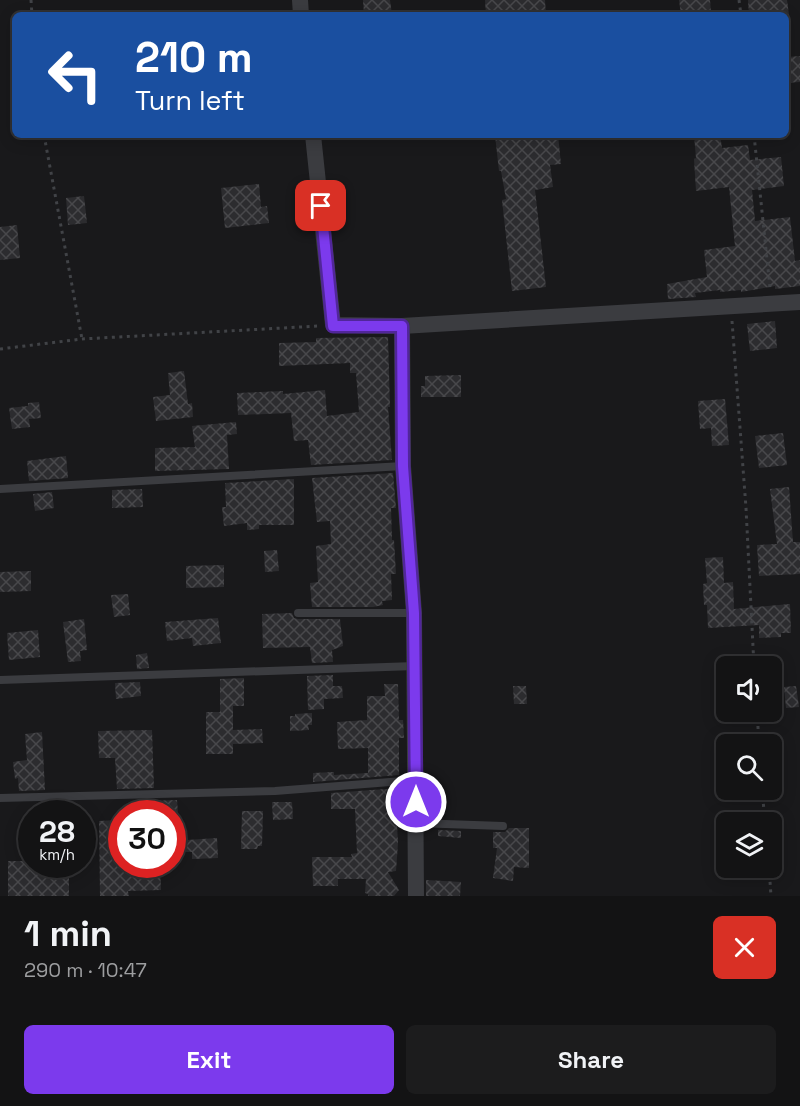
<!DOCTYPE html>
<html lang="en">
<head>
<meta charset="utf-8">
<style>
	:root { --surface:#131314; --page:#1c1c1d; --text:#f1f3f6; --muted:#9d9ea0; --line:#323234; --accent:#7c3aed }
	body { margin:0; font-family:"Space Grotesk",sans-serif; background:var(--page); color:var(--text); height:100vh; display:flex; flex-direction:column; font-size:22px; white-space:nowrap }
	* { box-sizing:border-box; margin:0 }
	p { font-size:20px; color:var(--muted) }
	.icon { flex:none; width:33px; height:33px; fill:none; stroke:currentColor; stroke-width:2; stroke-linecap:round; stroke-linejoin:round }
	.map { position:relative; height:896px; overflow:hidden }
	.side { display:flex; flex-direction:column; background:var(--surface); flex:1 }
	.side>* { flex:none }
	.guide { position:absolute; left:12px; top:12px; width:777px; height:126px; border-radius:9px; box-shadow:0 3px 15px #0003,0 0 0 2px var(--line); background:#1a4fa0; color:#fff; overflow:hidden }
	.fabs { position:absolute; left:716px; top:656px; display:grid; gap:12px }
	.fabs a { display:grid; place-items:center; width:66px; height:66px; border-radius:9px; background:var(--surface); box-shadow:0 3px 15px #0003,0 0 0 2px var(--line); font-size:30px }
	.speed { position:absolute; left:18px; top:800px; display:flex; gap:12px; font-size:30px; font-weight:700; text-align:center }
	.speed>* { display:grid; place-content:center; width:78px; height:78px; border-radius:50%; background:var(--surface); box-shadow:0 3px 15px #0003,0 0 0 2px var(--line); line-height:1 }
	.speed small { font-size:15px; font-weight:400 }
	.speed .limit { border:9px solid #d22; background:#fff; color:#111 }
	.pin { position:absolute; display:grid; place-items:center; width:51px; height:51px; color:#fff; margin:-26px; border-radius:12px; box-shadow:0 3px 9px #0006 }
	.me { position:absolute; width:66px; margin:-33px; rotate:0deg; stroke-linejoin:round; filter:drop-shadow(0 0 4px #0008) }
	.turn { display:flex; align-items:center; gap:21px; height:126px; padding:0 24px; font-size:27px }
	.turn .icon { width:78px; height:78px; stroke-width:2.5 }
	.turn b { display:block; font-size:42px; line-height:51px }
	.round { display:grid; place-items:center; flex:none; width:63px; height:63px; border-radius:9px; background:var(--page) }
	.overview { display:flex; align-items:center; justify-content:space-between; height:102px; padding:0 24px }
	h1 { font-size:36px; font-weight:600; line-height:45px }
	.button { display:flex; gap:12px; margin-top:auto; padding:12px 24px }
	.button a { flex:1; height:69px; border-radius:9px; background:var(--accent); color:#fff; font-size:24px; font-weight:600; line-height:69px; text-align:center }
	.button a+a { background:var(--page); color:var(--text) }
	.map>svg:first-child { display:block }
	.building { fill:url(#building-cross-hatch) }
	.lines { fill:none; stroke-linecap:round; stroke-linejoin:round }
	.path { stroke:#414347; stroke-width:3; stroke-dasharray:3 4.5; stroke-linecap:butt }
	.lane { stroke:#3b3c40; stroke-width:8 }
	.street { stroke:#3b3c40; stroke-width:16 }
	.route-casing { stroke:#51269a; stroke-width:15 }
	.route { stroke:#7c3aed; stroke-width:10 }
</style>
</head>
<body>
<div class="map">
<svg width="800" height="896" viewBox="0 0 800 896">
	<defs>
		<pattern id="building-cross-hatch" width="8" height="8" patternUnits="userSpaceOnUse" patternTransform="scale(1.5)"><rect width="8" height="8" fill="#2c2c2f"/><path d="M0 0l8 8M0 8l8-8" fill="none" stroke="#48484b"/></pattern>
	</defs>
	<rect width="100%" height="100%" fill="#19191b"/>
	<g class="building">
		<path d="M363 0H390L392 15H364Z"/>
		<path d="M485 0H545L546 15H486Z"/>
		<path d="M679 0H710L711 12 681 15Z"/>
		<path d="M748 0H787L789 15H749Z"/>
		<path d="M800 56V82L786 83V57Z"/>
		<path d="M495 135H558L561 164 550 165 553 187 535 190 546 287 512 291 502 200 506 199 501 171H499Z"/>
		<path d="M694 135H720L722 148 748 145 750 160 781 157 784 186 752 190 755 221 790 217 795 261 800 260V286L775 289V286L741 292V290L720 292V290L695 293 696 297 668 299 667 284 707 277 704 250 735 246 729 187 696 191 694 159 696 158Z"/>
		<path d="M259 184 261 207 267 206 269 223 225 228 221 188Z"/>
		<path d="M84 196 87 223 68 225 66 198Z"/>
		<path d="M17 225 20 258 0 260V227Z"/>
		<path d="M775 321 777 348 750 351 747 324Z"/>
		<path d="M388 337 390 407H388L392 460 311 465 308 440 294 441 291 413 238 415 237 393 283 391V394L325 390 327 416 359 412 356 373H350V363L279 366V343L316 342V338Z"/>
		<path d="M184 371 188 404 192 403 193 417 156 421 153 397 170 395 168 373Z"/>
		<path d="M461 375V397H421V386H425V376Z"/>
		<path d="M725 399 729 445 712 446 711 428 700 429 698 401Z"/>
		<path d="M39 402 41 418 29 419 30 427 12 429 9 408 28 406V403Z"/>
		<path d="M236 422 237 434 227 435 229 469 155 471V448L195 447 192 426Z"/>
		<path d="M783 433 787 465 759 468 755 436Z"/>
		<path d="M66 456 68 478 29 481 27 461Z"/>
		<path d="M393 473 396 508H391L392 540H394L396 574H391L392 600 382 601 383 605 373 607H312L310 583 318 582 316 546 331 544 330 521 317 522 312 478Z"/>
		<path d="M294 479V525H259V529L247 530V523L224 526 222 507H226L225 483Z"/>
		<path d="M789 487 793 542H800V574L759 576 757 545 777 544 770 489Z"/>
		<path d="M142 489 143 507 112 508V490Z"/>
		<path d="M52 492 54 508 35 511 33 494Z"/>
		<path d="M277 550 279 571 265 572 264 551Z"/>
		<path d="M723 557 724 583 733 582 734 609 790 604 791 633H781V637L759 638V625L708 628 707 605H704L703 584 707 583 705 558Z"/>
		<path d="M224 565V587L186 588V566Z"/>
		<path d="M31 571V591L0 592V572Z"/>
		<path d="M128 594 130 615 114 617 111 595Z"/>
		<path d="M292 613 294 618 298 619H340L343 646 332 650 333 662 312 663 310 647 263 648 262 614Z"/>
		<path d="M218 618 221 643 193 646 192 638 167 641 165 622Z"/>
		<path d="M84 619 87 650 80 651 81 661 68 662 63 622Z"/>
		<path d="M38 630 40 657 9 660 7 633Z"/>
		<path d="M147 653 149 668 137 669 136 655Z"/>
		<path d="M333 675V686H342L343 698 324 699V709L308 710 307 676Z"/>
		<path d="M244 678V706H233V730L262 729 263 743 233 744V754H206V712H220V679Z"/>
		<path d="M140 682 141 696 116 699 115 683Z"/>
		<path d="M384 684H398L399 720H403L404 738H399V775L313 782V773L334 772V775L368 773V748L338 749 337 722 367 720V696H385Z"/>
		<path d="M513 686H526L527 704H514Z"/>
		<path d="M796 686 799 707 786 708 784 687Z"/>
		<path d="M312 713V725H308L309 730 290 731V716H295V714Z"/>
		<path d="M152 730 154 788 117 789 115 758H99L98 731Z"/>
		<path d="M42 732 45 790 19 791 18 778 15 779 13 762 27 760 25 734Z"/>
		<path d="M399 788 400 806H396L398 843 396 871 388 872 399 890 394 896H368V894L365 893 366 879H338V886H313L312 857H352L351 854 357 853 355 809H331V793Z"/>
		<path d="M177 800 178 813H143V801Z"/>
		<path d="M272 802H292L293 819 273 820Z"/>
		<path d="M242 811H263L262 846H258L257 849H241Z"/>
		<path d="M117 820V834L111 835 112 858 122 857V864H160L161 890 128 891 129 896H100L99 821Z"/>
		<path d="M509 828H529V868L514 867 513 881 493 878 497 848H493V832H505Z"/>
		<path d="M438 830 461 831V838L438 836Z"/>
		<path d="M217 838 218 858 192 859V852H172V841Z"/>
		<path d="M8 861H32V864H69V896H8Z"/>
		<path d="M426 880 461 882 460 896H426Z"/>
	</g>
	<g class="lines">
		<g class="path">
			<path d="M31 0 32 15"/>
			<path d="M739 0 741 15"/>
			<path d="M44 135 82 339"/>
			<path d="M754 135 770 288"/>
			<path d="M732 321 746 508 754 666"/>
			<path d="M0 349 82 339 319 326"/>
			<path d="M757 711 759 744"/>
			<path d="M762 789 765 822"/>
			<path d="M769 867 771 896"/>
		</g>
		<g class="lane">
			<path d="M0 489 403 466"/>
			<path d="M298 613H414"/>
			<path d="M0 680 415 666"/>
			<path d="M0 798 275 791 416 780"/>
			<path d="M416 823 503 826"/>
		</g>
		<g class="street">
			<path d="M300 0 301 15"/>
			<path d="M313 135 333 325 402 326 800 302"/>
			<path d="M402 326 403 466 414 613 416 896"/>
		</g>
	</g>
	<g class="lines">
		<g class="route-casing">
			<path id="route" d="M321 206 333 326H402L403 466 414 613 416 802"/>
		</g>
		<use href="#route" class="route"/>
	</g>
</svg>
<div class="fabs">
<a><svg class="icon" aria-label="sound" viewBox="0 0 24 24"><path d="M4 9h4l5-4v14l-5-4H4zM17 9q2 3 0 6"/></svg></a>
<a><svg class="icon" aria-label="search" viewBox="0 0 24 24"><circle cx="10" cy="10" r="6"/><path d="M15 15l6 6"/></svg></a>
<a><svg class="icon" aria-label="layers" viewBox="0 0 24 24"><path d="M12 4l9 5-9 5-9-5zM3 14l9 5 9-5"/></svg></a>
</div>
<div class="speed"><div>28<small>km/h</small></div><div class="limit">30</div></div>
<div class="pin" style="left:321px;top:206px;background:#d93025"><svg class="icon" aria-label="arrive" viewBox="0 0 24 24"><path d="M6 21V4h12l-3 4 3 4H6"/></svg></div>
<svg class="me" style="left:416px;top:802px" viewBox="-20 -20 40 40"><circle r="17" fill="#7c3aed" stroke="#fff" stroke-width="3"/><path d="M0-11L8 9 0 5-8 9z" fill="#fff"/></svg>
<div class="guide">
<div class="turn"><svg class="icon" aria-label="left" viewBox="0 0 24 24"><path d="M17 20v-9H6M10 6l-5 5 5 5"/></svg><div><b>210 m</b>Turn left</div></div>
</div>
</div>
<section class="side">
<div class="overview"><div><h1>1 min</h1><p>290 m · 10:47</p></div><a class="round" style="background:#d93025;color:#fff"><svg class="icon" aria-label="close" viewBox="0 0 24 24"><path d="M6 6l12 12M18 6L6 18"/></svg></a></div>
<div class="button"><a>Exit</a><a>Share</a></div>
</section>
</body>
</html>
